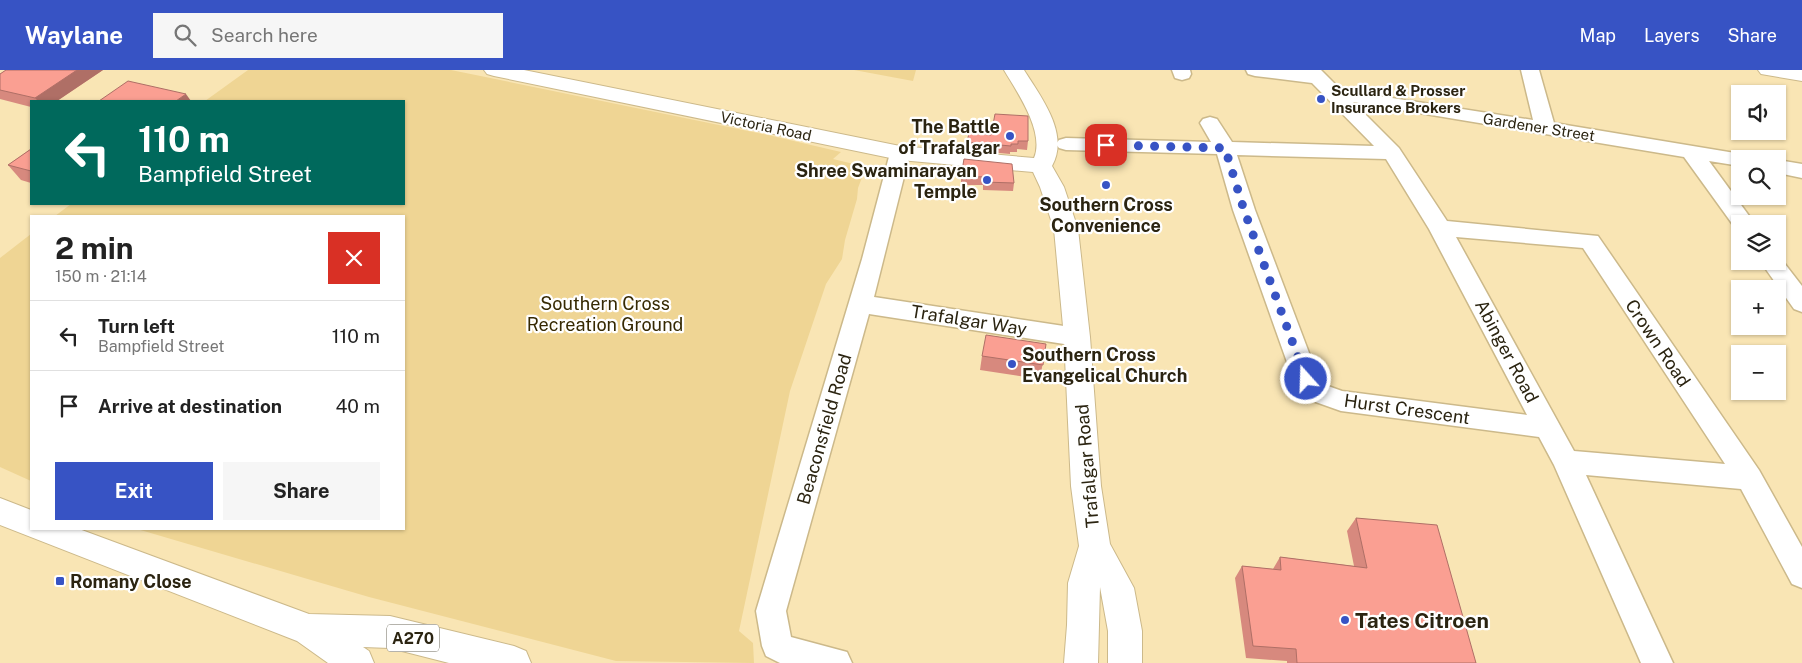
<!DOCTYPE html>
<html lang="en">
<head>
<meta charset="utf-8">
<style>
	:root { --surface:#fff; --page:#f6f6f6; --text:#222; --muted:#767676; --line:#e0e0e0; --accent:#3753c4 }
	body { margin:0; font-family:"Public Sans",sans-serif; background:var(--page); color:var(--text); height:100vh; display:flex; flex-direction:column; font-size:19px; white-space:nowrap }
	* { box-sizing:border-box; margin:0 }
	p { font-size:16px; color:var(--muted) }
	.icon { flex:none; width:28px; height:28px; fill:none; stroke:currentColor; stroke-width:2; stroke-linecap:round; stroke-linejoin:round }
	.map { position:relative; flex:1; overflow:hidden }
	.sheet { position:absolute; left:30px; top:145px; width:375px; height:315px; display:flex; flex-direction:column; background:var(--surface); border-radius:0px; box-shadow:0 1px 4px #0004 }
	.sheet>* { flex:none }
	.top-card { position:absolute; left:30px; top:30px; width:375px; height:105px; border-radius:0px; box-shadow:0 1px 4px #0004; background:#00695c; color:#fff; overflow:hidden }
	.tools { position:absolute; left:1731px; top:15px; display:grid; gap:10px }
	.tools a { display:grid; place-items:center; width:55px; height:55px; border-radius:0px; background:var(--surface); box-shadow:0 1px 4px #0004; font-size:25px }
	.pin { position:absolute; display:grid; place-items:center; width:42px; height:42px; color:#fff; margin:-21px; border-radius:10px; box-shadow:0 2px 8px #0006 }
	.me { position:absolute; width:55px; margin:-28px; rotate:340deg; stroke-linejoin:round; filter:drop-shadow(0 0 4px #0008) }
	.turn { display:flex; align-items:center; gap:18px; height:105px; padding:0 25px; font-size:22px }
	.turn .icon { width:65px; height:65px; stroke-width:2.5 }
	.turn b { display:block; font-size:35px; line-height:42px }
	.round { display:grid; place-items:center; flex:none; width:52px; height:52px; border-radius:0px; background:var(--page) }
	.summary { display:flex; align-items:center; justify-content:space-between; height:85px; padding:0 25px }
	h1 { font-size:30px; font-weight:700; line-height:38px }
	.primary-button { display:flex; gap:10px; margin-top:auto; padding:10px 25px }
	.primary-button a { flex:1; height:58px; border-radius:0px; background:var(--accent); color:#fff; font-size:20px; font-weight:700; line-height:58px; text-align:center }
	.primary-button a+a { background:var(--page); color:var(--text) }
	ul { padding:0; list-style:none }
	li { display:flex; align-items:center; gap:15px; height:70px; padding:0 25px; border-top:1px solid var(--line) }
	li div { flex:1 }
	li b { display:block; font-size:19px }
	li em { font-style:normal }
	header { display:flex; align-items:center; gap:30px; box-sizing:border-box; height:70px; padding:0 25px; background:var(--accent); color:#fff }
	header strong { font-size:24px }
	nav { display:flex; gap:28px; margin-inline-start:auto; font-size:18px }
	.search { width:350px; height:45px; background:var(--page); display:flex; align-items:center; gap:12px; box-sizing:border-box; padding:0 18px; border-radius:0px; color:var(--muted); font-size:19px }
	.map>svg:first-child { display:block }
	.green { fill:#efd594 }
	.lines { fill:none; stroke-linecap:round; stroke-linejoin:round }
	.minor-casing { stroke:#ccb98a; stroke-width:3 }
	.tertiary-casing { stroke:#ccb98a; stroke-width:2 }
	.secondary-casing { stroke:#ccb98a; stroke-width:2 }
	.primary-casing { stroke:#ccb98a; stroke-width:2 }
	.minor { fill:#fff; fill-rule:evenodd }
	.tertiary { fill:#fff; fill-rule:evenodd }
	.secondary { fill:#fff; fill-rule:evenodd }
	.primary { fill:#fff; fill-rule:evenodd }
	.wall { fill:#d7897e }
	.shaded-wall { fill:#af6f66 }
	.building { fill:#fa9f92; stroke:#af6f66 }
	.route { stroke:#3753c4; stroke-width:9; stroke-dasharray:0 16.2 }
	.poi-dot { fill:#3753c4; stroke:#fff; stroke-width:2 }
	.labels { text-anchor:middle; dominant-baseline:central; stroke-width:4.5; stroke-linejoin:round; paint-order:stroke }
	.far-poi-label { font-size:15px; font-weight:bold; fill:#2b2411; stroke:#fff; text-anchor:start }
	.far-street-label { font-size:15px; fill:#2b2411; stroke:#fff }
	.shield { fill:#fff; stroke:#6b6658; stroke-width:1 }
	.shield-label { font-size:16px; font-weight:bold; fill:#2b2411 }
	.poi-label { font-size:18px; font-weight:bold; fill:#2b2411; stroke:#fff; text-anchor:end }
	.park-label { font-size:18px; fill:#362902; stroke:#fff }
	.street-label { font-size:18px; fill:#2b2411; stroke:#fff }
	.near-poi-label { font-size:21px; font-weight:bold; fill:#2b2411; stroke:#fff; text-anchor:start }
</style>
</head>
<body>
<header>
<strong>Waylane</strong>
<div class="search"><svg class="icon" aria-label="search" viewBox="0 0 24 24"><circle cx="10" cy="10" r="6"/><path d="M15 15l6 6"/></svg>Search here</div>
<nav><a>Map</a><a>Layers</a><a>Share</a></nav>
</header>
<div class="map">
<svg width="1802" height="593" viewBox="0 0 1802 593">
	<rect width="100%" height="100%" fill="#f9e5b4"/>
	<g class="green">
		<path d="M248 0H451L768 65 841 82 833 89 866 97 858 118 857 129 845 170 842 189 826 214 790 321 739 561 753 573 754 593 616 591 369 527 137 459H404V146H55L71 134H404V31H205Z"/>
		<path d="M854 0H916L913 11Z"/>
		<path d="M31 164V411L0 397V188Z"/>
	</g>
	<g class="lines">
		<g class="minor-casing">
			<g id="minor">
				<path d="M1172 0H1190L1191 4 1189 8 1182 10 1175 8Z"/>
				<path d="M1246 0H1321L1341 20 1533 50 1521 0H1539L1554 53 1747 85 1749 89H1740V96L1709 91 1755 154H1740V160L1736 159 1684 87 1353 32 1399 78 1447 151 1598 166 1759 400 1802 477V518L1792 514 1741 419 1586 405 1673 593H1641L1554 395 1539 367 1341 341 1310 330 1293 309 1233 140 1217 84 1066 80 1059 78 1056 74 1059 70 1066 68 1211 72 1200 53 1203 49 1210 47 1217 49 1232 72 1374 76 1312 13 1255 6 1248 4ZM1237 85 1386 89 1429 159 1527 345 1342 321 1328 316 1317 304 1255 140ZM1456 167 1583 178 1725 394 1574 381Z"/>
				<path d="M900 77 907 78 910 83 874 227 1077 258 1086 261 1089 267 1086 273 1077 276 869 244 786 541 791 567 847 582 852 593H780L766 586 762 576 756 541 862 189 890 83 893 78Z"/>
				<path d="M1778 90 1802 94V108L1778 103Z"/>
				<path d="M1778 185 1802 216V242L1794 239 1760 191H1778Z"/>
			</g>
		</g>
		<g class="tertiary-casing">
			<path id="tertiary" d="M1758 0H1802V11L1761 4Z"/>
		</g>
		<g class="secondary-casing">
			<path id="secondary" d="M484 0H524L900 76 1034 88C1045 62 1017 22 1004 0H1024C1041 27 1070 64 1052 96L1064 117 1078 159 1090 267 1101 416 1110 474 1134 518 1142 561V593H1108V561L1100 517 1098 593H1064L1067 555 1068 513 1079 476 1071 416 1064 267 1054 159 1040 117 1033 102 900 90 494 6 487 4Z"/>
		</g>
		<g class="primary-casing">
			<path id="primary" d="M0 428 31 440V459H79L309 544 390 546 514 576 526 581 531 593H449L390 578 363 577 369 581 374 593H328L297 571 0 455Z"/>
		</g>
		<use href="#minor" class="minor"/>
		<use href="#tertiary" class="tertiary"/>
		<use href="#secondary" class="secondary"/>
		<use href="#primary" class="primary"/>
	</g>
	<g class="wall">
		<path d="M6 0H103L57 31H31V37L0 29V4Z"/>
		<path d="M991 65 1028 71 1027 80 1017 79V82H1010V84L967 80V72Z"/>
		<path d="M31 79V113L21 110 8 95Z"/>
		<path d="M964 89 1014 113 1013 121 983 120V115H961V106Z"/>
		<path d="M1046 274 1040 309 980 300 982 286Z"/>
		<path d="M1356 448 1476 593H1287V591L1246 588 1235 508 1242 496 1273 499 1280 487 1354 496 1347 461Z"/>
	</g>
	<g class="shaded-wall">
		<path d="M77 0H103L57 31H38L35 28Z"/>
		<path d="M186 24 191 31H176Z"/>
	</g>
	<g class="building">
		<path d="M6 0H77L35 28 0 20V4Z"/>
		<path d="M128 11 186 24 176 31H99Z"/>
		<path d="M995 44 1028 46V71H1018V74H1011V76L967 72 969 63 991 65Z"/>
		<path d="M31 79V101L8 95Z"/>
		<path d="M964 89 1012 94 1014 113 984 112V107L961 106Z"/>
		<path d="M986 265 1046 274 1043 295 982 286Z"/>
		<path d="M1356 448 1437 455 1476 593H1297L1296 579 1253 576 1242 496 1281 500 1280 487 1367 498Z"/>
	</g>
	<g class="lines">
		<path class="route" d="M1106 75 1225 78 1244 140 1306 309"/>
	</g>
	<g class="poi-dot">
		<circle cx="1321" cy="29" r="5"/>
		<circle cx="1010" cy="66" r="5"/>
		<circle cx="987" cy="110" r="5"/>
		<circle cx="1106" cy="115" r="5"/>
		<circle cx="1012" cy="294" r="5"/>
		<rect x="55" y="506" width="10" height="10" rx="2.5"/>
		<circle cx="1345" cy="550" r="5"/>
	</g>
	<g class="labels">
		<g class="far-poi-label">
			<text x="1331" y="20">Scullard &amp; Prosser<tspan x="1331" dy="17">Insurance Brokers</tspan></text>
		</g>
		<g class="far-street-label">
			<text transform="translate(766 56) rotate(12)">Victoria Road</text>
			<text transform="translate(1539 57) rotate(9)">Gardener Street</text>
		</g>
		<rect class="shield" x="387" y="554.5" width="52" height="27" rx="4"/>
		<g class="shield-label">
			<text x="413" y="568">A270</text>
		</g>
		<g class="poi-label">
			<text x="1000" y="56">The Battle<tspan x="1000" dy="21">of Trafalgar</tspan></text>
			<text x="977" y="100">Shree Swaminarayan<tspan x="977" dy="21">Temple</tspan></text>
			<text x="1106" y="134" text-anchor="middle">Southern Cross<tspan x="1106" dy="21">Convenience</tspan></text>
			<text x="1022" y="284" text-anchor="start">Southern Cross<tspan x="1022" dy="21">Evangelical Church</tspan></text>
			<text x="70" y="511" text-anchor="start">Romany Close</text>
		</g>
		<g class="park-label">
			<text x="605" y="233">Southern Cross<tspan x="605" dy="21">Recreation Ground</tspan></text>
		</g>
		<g class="street-label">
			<text transform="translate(969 250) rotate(9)">Trafalgar Way</text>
			<text transform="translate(1658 273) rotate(56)">Crown Road</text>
			<text transform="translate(1507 281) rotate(62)">Abinger Road</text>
			<text transform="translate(1407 339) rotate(8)">Hurst Crescent</text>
			<text transform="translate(824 359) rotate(-74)">Beaconsfield Road</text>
			<text transform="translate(1087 396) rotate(-95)">Trafalgar Road</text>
		</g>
		<g class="near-poi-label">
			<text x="1355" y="550">Tates Citroen</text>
		</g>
	</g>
</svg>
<div class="tools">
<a><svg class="icon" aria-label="sound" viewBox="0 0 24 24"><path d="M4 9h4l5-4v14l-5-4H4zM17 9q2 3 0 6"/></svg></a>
<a><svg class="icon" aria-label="search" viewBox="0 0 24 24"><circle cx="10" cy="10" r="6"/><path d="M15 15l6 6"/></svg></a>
<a><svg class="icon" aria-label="layers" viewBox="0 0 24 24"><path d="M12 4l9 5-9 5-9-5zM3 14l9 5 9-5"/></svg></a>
<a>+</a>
<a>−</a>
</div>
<div class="pin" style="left:1106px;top:75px;background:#d93025"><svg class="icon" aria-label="arrive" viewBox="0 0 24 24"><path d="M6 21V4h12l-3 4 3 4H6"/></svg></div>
<svg class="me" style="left:1306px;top:309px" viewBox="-20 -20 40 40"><circle r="17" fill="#3753c4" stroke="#fff" stroke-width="3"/><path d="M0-11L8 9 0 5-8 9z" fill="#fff"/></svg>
<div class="top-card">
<div class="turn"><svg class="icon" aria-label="left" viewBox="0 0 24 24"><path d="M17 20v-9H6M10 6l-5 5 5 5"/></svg><div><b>110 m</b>Bampfield Street</div></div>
</div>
<section class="sheet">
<div class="summary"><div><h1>2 min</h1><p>150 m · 21:14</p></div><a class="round" style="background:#d93025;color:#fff"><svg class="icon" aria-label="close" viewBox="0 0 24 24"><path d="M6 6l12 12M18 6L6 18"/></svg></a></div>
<ul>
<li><svg class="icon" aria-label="left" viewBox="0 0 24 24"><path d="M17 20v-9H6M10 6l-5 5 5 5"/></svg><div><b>Turn left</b><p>Bampfield Street</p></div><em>110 m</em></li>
<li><svg class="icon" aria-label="arrive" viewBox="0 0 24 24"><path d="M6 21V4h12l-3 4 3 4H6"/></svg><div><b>Arrive at destination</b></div><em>40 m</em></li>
</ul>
<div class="primary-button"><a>Exit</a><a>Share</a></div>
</section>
</div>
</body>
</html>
